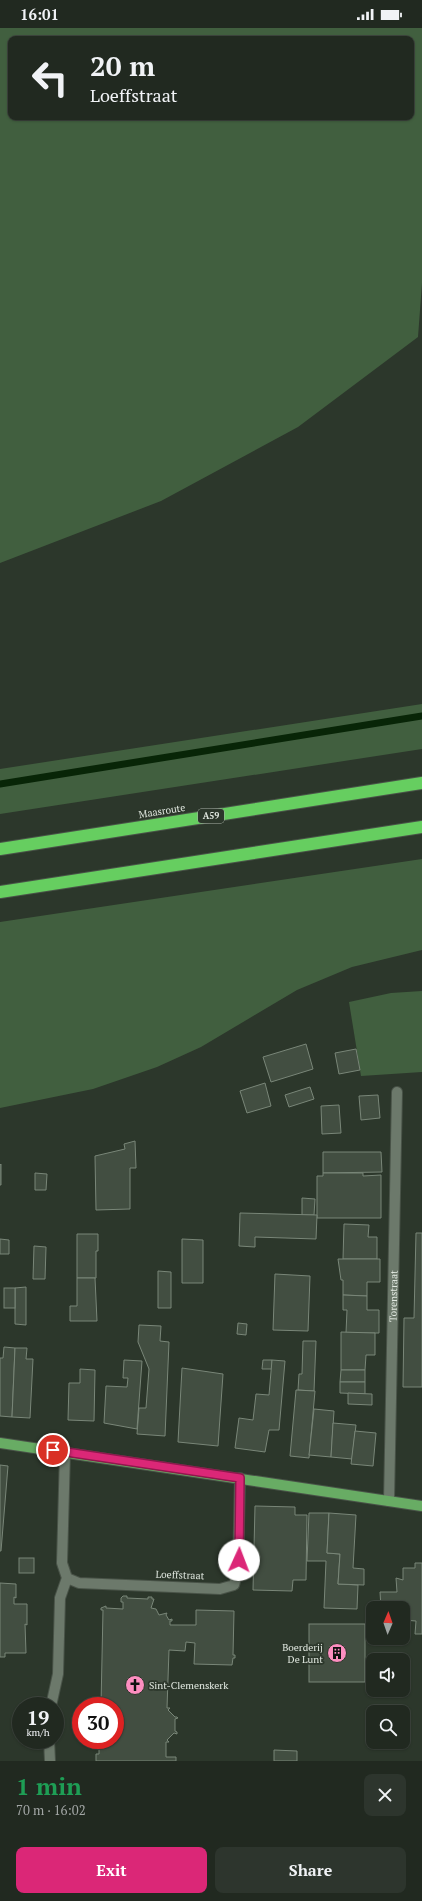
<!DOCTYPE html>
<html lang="en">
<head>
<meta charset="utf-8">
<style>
	:root { --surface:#212920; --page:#2d352d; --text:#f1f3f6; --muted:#a2a6a5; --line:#3e453e; --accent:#db2777 }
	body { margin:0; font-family:"PT Serif",serif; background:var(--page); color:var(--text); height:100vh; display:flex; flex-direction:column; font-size:15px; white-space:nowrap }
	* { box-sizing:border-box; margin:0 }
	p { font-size:13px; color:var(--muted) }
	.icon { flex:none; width:22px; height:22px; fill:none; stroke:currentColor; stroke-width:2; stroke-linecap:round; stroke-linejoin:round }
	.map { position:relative; height:1733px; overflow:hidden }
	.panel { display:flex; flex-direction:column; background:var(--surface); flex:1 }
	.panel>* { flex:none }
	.hud { position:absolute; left:8px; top:8px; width:406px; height:84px; border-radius:8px; box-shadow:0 1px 3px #0004,0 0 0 1px var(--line); background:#212920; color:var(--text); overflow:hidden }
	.needle { width:26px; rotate:2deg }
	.tools { position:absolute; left:366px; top:1573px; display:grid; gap:8px }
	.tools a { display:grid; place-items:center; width:44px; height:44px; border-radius:8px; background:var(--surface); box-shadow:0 1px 3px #0004,0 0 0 1px var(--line); font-size:20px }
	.speed { position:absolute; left:12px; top:1669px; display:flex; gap:8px; font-size:20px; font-weight:700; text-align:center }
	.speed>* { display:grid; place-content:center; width:52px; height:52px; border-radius:50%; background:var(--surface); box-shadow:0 1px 3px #0004,0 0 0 1px var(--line); line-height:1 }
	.speed small { font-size:10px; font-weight:400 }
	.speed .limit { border:6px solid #d22; background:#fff; color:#111 }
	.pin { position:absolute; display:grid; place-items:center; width:34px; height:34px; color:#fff; margin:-17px; border:2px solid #fff; border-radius:50%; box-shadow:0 1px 4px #0007 }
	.me { position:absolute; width:44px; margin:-22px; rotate:2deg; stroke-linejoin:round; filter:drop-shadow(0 0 3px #0008) }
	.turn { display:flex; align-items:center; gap:14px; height:84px; padding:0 16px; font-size:18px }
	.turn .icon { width:52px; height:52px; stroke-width:2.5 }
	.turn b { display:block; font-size:28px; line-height:34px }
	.round { display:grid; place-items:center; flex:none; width:42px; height:42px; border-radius:8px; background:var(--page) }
	.head { display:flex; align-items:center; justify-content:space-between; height:68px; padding:0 16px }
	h1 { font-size:24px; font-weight:700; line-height:30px; color:#1e9e55 }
	.cta { display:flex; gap:8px; margin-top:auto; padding:8px 16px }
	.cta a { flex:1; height:46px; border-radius:8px; background:var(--accent); color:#fff; font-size:16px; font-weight:700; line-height:46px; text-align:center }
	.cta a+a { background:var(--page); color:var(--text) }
	.status { display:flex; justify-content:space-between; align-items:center; height:28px; padding:0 20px; background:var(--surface); direction:ltr }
	.status svg { height:11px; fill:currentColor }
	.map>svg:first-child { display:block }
	.green { fill:#415f3f; fill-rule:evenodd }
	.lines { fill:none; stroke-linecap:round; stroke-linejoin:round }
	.stream { stroke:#082507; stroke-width:7 }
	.building { fill:#424e41; stroke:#798678 }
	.minor-casing { stroke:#495348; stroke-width:12 }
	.major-casing { stroke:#495348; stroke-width:12 }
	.highway-casing { stroke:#495348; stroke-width:14 }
	.minor { stroke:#6c796b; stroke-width:10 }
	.major { stroke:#68ac64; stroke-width:10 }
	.highway { stroke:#66ce60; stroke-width:12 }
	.route-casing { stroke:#8e194d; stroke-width:10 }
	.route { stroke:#db2777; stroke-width:7 }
	.labels { text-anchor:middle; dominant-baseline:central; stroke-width:3.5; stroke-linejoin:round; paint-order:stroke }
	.shield { fill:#2c372b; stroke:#abb3aa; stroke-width:1 }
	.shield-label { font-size:9px; font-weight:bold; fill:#e1e8e0 }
	.street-label { font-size:10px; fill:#e1e8e0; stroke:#2c372b }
	.poi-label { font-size:10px; fill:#e1e8e0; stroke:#2c372b; text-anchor:end }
</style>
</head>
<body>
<div class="status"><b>16:01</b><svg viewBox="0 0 49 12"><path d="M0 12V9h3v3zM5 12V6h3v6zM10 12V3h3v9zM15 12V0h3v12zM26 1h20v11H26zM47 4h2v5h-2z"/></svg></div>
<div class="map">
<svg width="422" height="1733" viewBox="0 0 422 1733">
	<rect width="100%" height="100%" fill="#2c372b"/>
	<g class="green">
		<path d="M0 0H422V255L418 309 298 399 161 473 0 535ZM11 11H411V89H11Z"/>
		<path d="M422 676V721L0 786V741Z"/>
		<path d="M422 831V922L352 939 297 962 201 1019 157 1039 93 1061 0 1080V894Z"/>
		<path d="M422 963V1044L361 1048 349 974 391 965Z"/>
	</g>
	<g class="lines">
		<path class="stream" d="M0 756 422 688"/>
	</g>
	<g class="building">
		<path d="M306 1016 313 1041 271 1054 263 1029Z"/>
		<path d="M356 1021 360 1042 339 1046 335 1025Z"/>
		<path d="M265 1055 271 1078 247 1085 240 1063Z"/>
		<path d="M310 1059 314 1071 289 1079 285 1067Z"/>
		<path d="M378 1067 380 1090 361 1092 359 1068Z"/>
		<path d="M339 1077 341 1105 322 1106 321 1078Z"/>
		<path d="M135 1113 136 1140H130V1181L96 1182 95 1128 125 1121 124 1116Z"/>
		<path d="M323 1124H381L382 1144 323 1145Z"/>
		<path d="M1 1136V1157H0V1137Z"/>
		<path d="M35 1145 47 1146 46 1162H35Z"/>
		<path d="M323 1145H363V1148L381 1147V1190H317V1148H323Z"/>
		<path d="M302 1170 315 1171 314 1187H302Z"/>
		<path d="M240 1185 317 1187 316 1211 255 1209V1219L239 1218Z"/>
		<path d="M344 1196 369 1197 368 1209H377V1231H343Z"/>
		<path d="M416 1205H422V1359H403L404 1290H414Z"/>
		<path d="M77 1206H98V1223H96V1250H77Z"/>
		<path d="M0 1211 9 1212V1226H0Z"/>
		<path d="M182 1211 203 1212V1255H182Z"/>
		<path d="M34 1218 46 1219 45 1251H33Z"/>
		<path d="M338 1231H380V1254H367V1268L343 1267V1252H341Z"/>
		<path d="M158 1243 171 1244V1280H158Z"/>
		<path d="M275 1246 310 1248 308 1303 273 1302Z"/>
		<path d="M77 1250H95L97 1293H70V1278H77Z"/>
		<path d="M26 1259V1297L15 1296V1260Z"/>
		<rect x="4" y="1260" width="11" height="20"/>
		<path d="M343 1267 367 1268V1282H379V1305H346L347 1282H343Z"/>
		<path d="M238 1295 247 1296 246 1307 237 1306Z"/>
		<path d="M139 1297 161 1298 160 1313 169 1314 165 1408 137 1406 139 1380H146L149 1341 138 1314Z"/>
		<path d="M341 1304 375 1305V1327H366L365 1342H341Z"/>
		<path d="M303 1313H316L314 1363 298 1362 299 1346H302Z"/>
		<path d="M4 1319 15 1320 12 1389 0 1388V1330H3Z"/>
		<path d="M15 1320H27L26 1331H33L30 1390 12 1389Z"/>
		<path d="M124 1332 142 1333 137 1401 104 1395 106 1358 127 1359 128 1350H123Z"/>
		<path d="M263 1332H272V1341H262Z"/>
		<path d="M272 1332 285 1333 279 1402H269L265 1424 235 1420 239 1390 253 1392 256 1366 269 1367Z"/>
		<path d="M182 1340 223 1346 218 1418 178 1414Z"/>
		<path d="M80 1341 95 1342 94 1393 68 1392 69 1355H80Z"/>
		<path d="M341 1342H365V1354H340Z"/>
		<path d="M340 1354H365V1366L340 1365Z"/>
		<path d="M296 1362 315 1363 309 1430 290 1428Z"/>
		<path d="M348 1365 372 1366V1377L348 1376Z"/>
		<path d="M314 1381 334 1383 331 1429 309 1427Z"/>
		<path d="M333 1395 356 1397 352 1431 331 1429Z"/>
		<path d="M355 1403 376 1405 373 1438 351 1436Z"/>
		<path d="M0 1437 8 1438 1 1523H0Z"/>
		<path d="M255 1478 295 1479V1487H307L306 1552H293L292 1563 253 1562Z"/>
		<path d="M309 1485H329L327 1525 340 1526 338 1556 358 1557 357 1581 324 1580 326 1533H307Z"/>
		<path d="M329 1485 356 1487 353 1540 364 1541V1557L338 1556 340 1526 327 1525Z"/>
		<rect x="19" y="1530" width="15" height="15"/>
		<path d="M415 1535H422V1606H415L416 1593 403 1592V1580H381L380 1564H397L396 1550 403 1552V1540H415Z"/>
		<path d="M0 1555 16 1556V1570L14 1569V1576H27V1597L25 1596 26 1625H5V1629H0Z"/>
		<path d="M123 1568H127V1570L148 1571V1569H152V1571H154L151 1580 156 1581 159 1587 167 1585 166 1587 169 1592 172 1591V1593H170V1597H196V1582L234 1583 233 1627H235V1630H233L232 1637 194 1636 195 1615 186 1614 185 1623 169 1622 167 1680H170L168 1682 175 1689H177L178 1690 175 1691V1703L177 1704V1706L174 1705 167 1712 169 1714H166V1729H176V1733H96V1726H99V1712H115V1678H98L101 1677 103 1582H101V1580L106 1578V1580L123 1581V1574H121V1570Z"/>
		<rect x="309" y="1596" width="56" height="58"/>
		<path d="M274 1722 297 1723V1733H274Z"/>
	</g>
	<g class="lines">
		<g class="minor-casing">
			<g id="minor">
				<path id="s1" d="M389 1473 397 1064"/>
				<path d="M67 1550 79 1555 220 1561 234 1557 238 1543 240 1450"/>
				<path d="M51 1678 58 1646 60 1570 67 1550 62 1535 65 1424"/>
				<path d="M49 1712 50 1733"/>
			</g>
		</g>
		<g class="major-casing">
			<path id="major" d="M0 1415 422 1478"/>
		</g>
		<g class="highway-casing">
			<g id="highway">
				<path d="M0 821 422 755"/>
				<path d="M0 864 422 799"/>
			</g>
		</g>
		<use href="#minor" class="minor"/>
		<use href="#major" class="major"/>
		<use href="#highway" class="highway"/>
	</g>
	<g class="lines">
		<g class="route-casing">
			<path id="route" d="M53 1422 240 1450 239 1532"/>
		</g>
		<use href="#route" class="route"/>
	</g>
	<defs>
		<g id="building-disc" transform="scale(1)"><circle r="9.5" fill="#fd8ec0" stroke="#2c372b"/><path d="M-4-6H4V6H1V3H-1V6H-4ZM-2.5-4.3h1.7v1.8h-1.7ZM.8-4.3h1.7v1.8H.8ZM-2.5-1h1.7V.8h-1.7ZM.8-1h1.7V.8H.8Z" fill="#111"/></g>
		<g id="church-disc" transform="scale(1)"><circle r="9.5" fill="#fd8ec0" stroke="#2c372b"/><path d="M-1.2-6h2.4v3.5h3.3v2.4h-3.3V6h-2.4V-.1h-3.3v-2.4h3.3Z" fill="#111"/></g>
	</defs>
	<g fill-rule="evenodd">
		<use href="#building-disc" x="337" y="1625"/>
		<use href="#church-disc" x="135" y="1657"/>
	</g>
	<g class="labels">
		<rect class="shield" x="198" y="781" width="26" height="14" rx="3"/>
		<g class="shield-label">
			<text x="211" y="788">A59</text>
		</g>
		<g class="street-label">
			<text transform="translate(162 783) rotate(-9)">Maasroute</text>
			<text stroke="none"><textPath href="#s1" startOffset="205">Torenstraat</textPath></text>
			<text transform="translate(180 1547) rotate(2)">Loeffstraat</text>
		</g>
		<g class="poi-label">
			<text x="323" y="1619">Boerderij<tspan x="323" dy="12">De Lunt</tspan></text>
			<text x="149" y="1657" text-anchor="start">Sint-Clemenskerk</text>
		</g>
	</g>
</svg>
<div class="tools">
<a><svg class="needle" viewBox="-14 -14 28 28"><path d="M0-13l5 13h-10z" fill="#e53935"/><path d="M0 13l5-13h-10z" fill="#a2a6a5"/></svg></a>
<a><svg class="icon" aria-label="sound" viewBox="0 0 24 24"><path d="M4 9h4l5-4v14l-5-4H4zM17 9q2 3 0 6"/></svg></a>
<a><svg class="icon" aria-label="search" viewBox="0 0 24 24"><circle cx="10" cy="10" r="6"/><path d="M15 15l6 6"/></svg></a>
</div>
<div class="speed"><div>19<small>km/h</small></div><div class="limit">30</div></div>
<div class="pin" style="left:53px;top:1422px;background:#d93025"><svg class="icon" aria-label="arrive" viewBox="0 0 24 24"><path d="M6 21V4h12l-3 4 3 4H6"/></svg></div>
<svg class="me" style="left:239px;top:1532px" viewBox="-20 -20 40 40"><circle r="19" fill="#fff"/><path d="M0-13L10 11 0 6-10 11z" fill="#db2777"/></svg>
<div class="hud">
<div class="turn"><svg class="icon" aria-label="left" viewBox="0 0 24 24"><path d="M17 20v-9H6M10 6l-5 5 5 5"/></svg><div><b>20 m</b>Loeffstraat</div></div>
</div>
</div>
<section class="panel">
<div class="head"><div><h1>1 min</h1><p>70 m · 16:02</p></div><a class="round"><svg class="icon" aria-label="close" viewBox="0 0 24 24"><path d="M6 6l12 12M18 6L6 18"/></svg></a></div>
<div class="cta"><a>Exit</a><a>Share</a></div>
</section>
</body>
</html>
